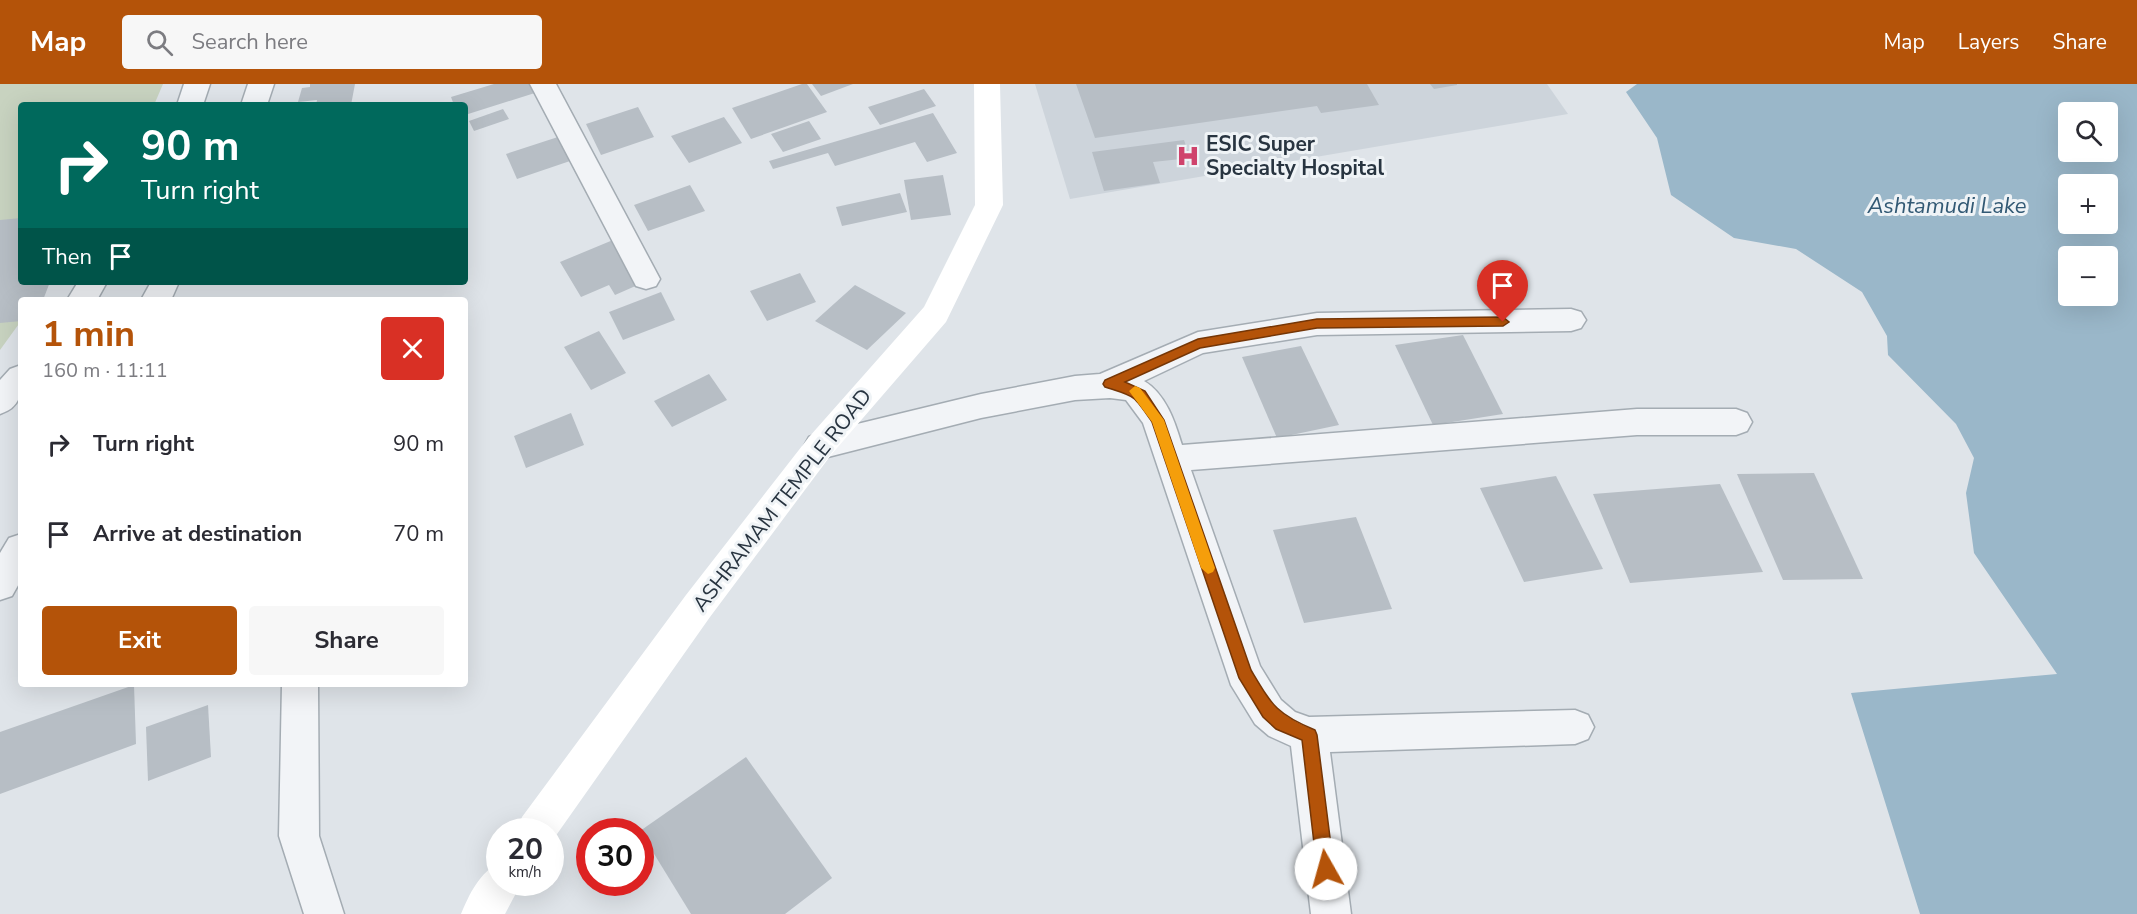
<!DOCTYPE html>
<html lang="en">
<head>
<meta charset="utf-8">
<style>
	:root { --surface:#fff; --page:#f7f7f7; --text:#2b2b33; --muted:#7c7c81; --accent:#b45309 }
	body { margin:0; font-family:"Nunito Sans",sans-serif; background:var(--page); color:var(--text); height:100vh; display:flex; flex-direction:column; font-size:22px; white-space:nowrap }
	* { box-sizing:border-box; margin:0 }
	p { font-size:20px; color:var(--muted) }
	.icon { flex:none; width:33px; height:33px; fill:none; stroke:currentColor; stroke-width:2; stroke-linecap:round; stroke-linejoin:round }
	.map { position:relative; flex:1; overflow:hidden }
	.panel { position:absolute; left:18px; top:213px; width:450px; height:390px; display:flex; flex-direction:column; background:var(--surface); border-radius:6px; box-shadow:0 6px 24px #0002 }
	.panel>* { flex:none }
	.banner { position:absolute; left:18px; top:18px; width:450px; height:183px; border-radius:6px; box-shadow:0 6px 24px #0002; background:#00695c; color:#fff; overflow:hidden }
	.tools { position:absolute; left:2058px; top:18px; display:grid; gap:12px }
	.tools a { display:grid; place-items:center; width:60px; height:60px; border-radius:6px; background:var(--surface); box-shadow:0 6px 24px #0002; font-size:30px }
	.speed { position:absolute; left:486px; top:734px; display:flex; gap:12px; font-size:30px; font-weight:700; text-align:center }
	.speed>* { display:grid; place-content:center; width:78px; height:78px; border-radius:50%; background:var(--surface); box-shadow:0 6px 24px #0002; line-height:1 }
	.speed small { font-size:15px; font-weight:400 }
	.speed .limit { border:9px solid #d22; background:#fff; color:#111 }
	.pin { position:absolute; display:grid; place-items:center; width:51px; height:51px; color:#fff; margin:-62px -26px; border-radius:50% 50% 50% 0; rotate:-45deg; box-shadow:0 0 6px #0007 }
	.pin .icon { rotate:45deg }
	.me { position:absolute; width:66px; margin:-33px; rotate:353deg; stroke-linejoin:round; filter:drop-shadow(0 0 4px #0008) }
	.turn { display:flex; align-items:center; gap:21px; height:126px; padding:0 24px; font-size:27px }
	.turn .icon { width:78px; height:78px; stroke-width:2.5 }
	.turn b { display:block; font-size:42px; line-height:51px }
	.then { display:flex; align-items:center; height:57px; padding:0 24px; background:#0003; gap:12px; font-size:22px }
	.round { display:grid; place-items:center; flex:none; width:63px; height:63px; border-radius:6px; background:var(--page) }
	.overview { display:flex; align-items:center; justify-content:space-between; height:102px; padding:0 24px }
	h1 { font-size:36px; font-weight:700; line-height:45px; color:var(--accent) }
	.cta { display:flex; gap:12px; margin-top:auto; padding:12px 24px }
	.cta a { flex:1; height:69px; border-radius:6px; background:var(--accent); color:#fff; font-size:24px; font-weight:700; line-height:69px; text-align:center }
	.cta a+a { background:var(--page); color:var(--text) }
	ul { padding:0; list-style:none }
	li { display:flex; align-items:center; gap:18px; height:90px; padding:0 24px }
	li div { flex:1 }
	li b { display:block; font-size:22px }
	li em { font-style:normal }
	header { display:flex; align-items:center; gap:36px; box-sizing:border-box; height:84px; padding:0 30px; background:var(--accent); color:#fff }
	header strong { font-size:28px }
	nav { display:flex; gap:33px; margin-inline-start:auto; font-size:21px }
	.search { width:420px; height:54px; background:var(--page); display:flex; align-items:center; gap:15px; box-sizing:border-box; padding:0 21px; border-radius:6px; color:var(--muted); font-size:22px }
	.map>svg:first-child { display:block }
	.built { fill:#cdd4db }
	.green { fill:#c8d3c0 }
	.water { fill:#9ab7c9; fill-rule:evenodd }
	.building { fill:#b7bec5 }
	.lines { fill:none; stroke-linecap:round; stroke-linejoin:round }
	.street-casing { stroke:#a4acb3; stroke-width:3 }
	.street { fill:#f2f4f7; fill-rule:evenodd }
	.secondary { fill:#fff; fill-rule:evenodd }
	.route { fill:#b45309; stroke:#753606; stroke-width:1.5 }
	.slow { fill:#f59e0b }
	.labels { text-anchor:middle; dominant-baseline:central; stroke-width:6; stroke-linejoin:round; paint-order:stroke }
	.poi-label { font-size:21px; font-weight:bold; fill:#283440; stroke:#eff3f6; text-anchor:start }
	.street-label { font-size:21px; fill:#283440; stroke:#eff3f6 }
	.water-label { font-size:22px; font-style:italic; fill:#325974; stroke:#eff3f6 }
</style>
</head>
<body>
<header>
<strong>Map</strong>
<div class="search"><svg class="icon" aria-label="search" viewBox="0 0 24 24"><circle cx="10" cy="10" r="6"/><path d="M15 15l6 6"/></svg>Search here</div>
<nav><a>Map</a><a>Layers</a><a>Share</a></nav>
</header>
<div class="map">
<svg width="2137" height="830" viewBox="0 0 2137 830">
	<rect width="100%" height="100%" fill="#dfe4e9"/>
	<path class="built" d="M1035 0H1547L1568 30 1070 115Z"/>
	<path class="green" d="M0 0H163L154 21H21V198H50L37 216H21V237L0 266Z"/>
	<path class="water" d="M1637 0H2137V830H1920L1851 609 2057 590 1974 469 1966 409 1974 374 1956 340 1888 271 1887 252 1862 208 1796 165 1734 154 1671 111 1657 54 1626 8ZM2068 28H2108V68H2068ZM2068 100H2108V140H2068ZM2068 172H2108V212H2068Z"/>
	<g class="building">
		<path d="M310 0H355L351 21H316L317 16 298 18 302 4 310 3Z"/>
		<path d="M494 0H534L538 8 465 31V21H454L451 13Z"/>
		<path d="M802 0H807L827 28 751 55 732 24Z"/>
		<path d="M812 0H853L821 12Z"/>
		<path d="M1076 0H1367L1379 21 1321 29 1317 22 1095 54Z"/>
		<path d="M1430 0H1457V1L1434 5Z"/>
		<path d="M924 5 936 22 880 41 868 23Z"/>
		<path d="M638 23 654 53 601 71 586 40Z"/>
		<path d="M503 25 509 35 474 47 469 37Z"/>
		<path d="M933 29 957 69 927 78 915 58 835 82 828 69 773 85 769 77Z"/>
		<path d="M724 33 742 59 689 79 671 52Z"/>
		<path d="M809 37 821 55 783 68 771 50Z"/>
		<path d="M561 52 573 76 517 95 506 70Z"/>
		<path d="M1184 56 1190 74 1153 78 1160 99 1104 107 1092 68Z"/>
		<path d="M943 91 951 131 911 136 904 96Z"/>
		<path d="M690 101 705 127 648 147 634 121Z"/>
		<path d="M900 109 907 128 842 142 836 123Z"/>
		<path d="M21 134V198H50L43 216H21V237L0 239V136Z"/>
		<path d="M613 156 640 200 615 211 609 201 581 213 560 178Z"/>
		<path d="M800 189 816 218 767 237 750 207Z"/>
		<path d="M855 201 906 229 867 266 815 237Z"/>
		<path d="M661 208 675 236 623 256 609 228Z"/>
		<path d="M599 247 626 289 591 306 564 263Z"/>
		<path d="M1463 251 1503 330 1433 341 1395 261Z"/>
		<path d="M1301 262 1339 341 1277 354 1242 273Z"/>
		<path d="M709 290 727 316 672 343 654 317Z"/>
		<path d="M571 329 584 361 526 384 514 352Z"/>
		<path d="M1814 389 1863 495 1783 496 1737 390Z"/>
		<path d="M1556 392 1603 485 1524 498 1480 404Z"/>
		<path d="M1720 400 1763 488 1630 499 1593 410Z"/>
		<path d="M1356 433 1392 525 1304 539 1273 446Z"/>
		<path d="M134 601 136 660 0 710V648Z"/>
		<path d="M208 621 211 673 148 697 146 643Z"/>
		<path d="M746 673 832 794 785 830H691L640 747Z"/>
	</g>
	<g class="lines">
		<g class="street-casing">
			<g id="street">
				<path d="M184 0H210L203 21H177Z"/>
				<path d="M248 0H274L267 21H241Z"/>
				<path d="M530 0H556L660 195 656 202 646 205 636 202Z"/>
				<path d="M78 198H107L97 216H67Z"/>
				<path d="M151 198H179L171 216H141Z"/>
				<path d="M1571 225 1581 228 1586 236 1581 244 1571 247 1317 251 1203 269 1144 297C1166 310 1175 338 1182 361L1637 325H1736L1747 329 1752 338 1747 347 1736 351H1637L1191 386 1260 582 1281 616 1295 628 1309 633 1575 626 1588 631 1594 643 1588 655 1575 660 1330 668 1351 830H1311L1291 662 1269 652 1255 640 1231 601 1143 339 1126 316 1110 314 1075 316 981 334 820 375 809 371 804 362 809 353 820 349 981 310 1075 292 1100 290 1198 248 1317 229Z"/>
				<path d="M21 281C21 303 25 322 0 330V296L10 285Z"/>
				<path d="M21 450V496L12 512 0 516V469L9 454Z"/>
				<path d="M282 600H318L319 752 344 830H304L279 752Z"/>
			</g>
		</g>
		<use href="#street" class="street"/>
		<g class="secondary">
			<path d="M974 0H1000L1003 121 946 238 831 371 710 533 550 760V747H516L522 733 686 511 809 353 924 223 975 121Z"/>
			<path d="M500 779V798H522L505 830H461C469 811 480 787 500 779Z"/>
		</g>
	</g>
	<path class="route" d="M1503 233 1509 238 1503 242 1317 244 1200 264 1125 298 1145 307 1164 336 1251 586C1272 621 1276 630 1315 646L1317 651 1334 785 1331 791 1326 794 1320 791 1317 785 1302 656 1276 645 1263 633 1239 594 1152 338C1133 310 1136 313 1105 303L1103 300 1105 296 1198 255 1317 235Z"/>
	<path class="slow" d="M1135 302 1140 304 1164 336 1215 484 1213 488 1208 490 1201 484 1152 338 1129 307Z"/>
	<defs>
		<g id="hospital-bare" transform="scale(1.8)"><path d="M-5-5h3v3.5h4V-5h3V5h-3V1.5h-4V5h-3Z" fill="#cf436c" stroke="#eff3f6" stroke-width="2.5" paint-order="stroke"/></g>
	</defs>
	<g fill-rule="evenodd">
		<use href="#hospital-bare" x="1188" y="72"/>
	</g>
	<g class="labels">
		<g class="poi-label">
			<text x="1206" y="60">ESIC Super<tspan x="1206" dy="24">Specialty Hospital</tspan></text>
		</g>
		<g class="street-label">
			<text transform="translate(782 416) rotate(-52)">ASHRAMAM TEMPLE ROAD</text>
		</g>
		<g class="water-label">
			<text x="1947" y="122">Ashtamudi Lake</text>
		</g>
	</g>
</svg>
<div class="tools">
<a><svg class="icon" aria-label="search" viewBox="0 0 24 24"><circle cx="10" cy="10" r="6"/><path d="M15 15l6 6"/></svg></a>
<a>+</a>
<a>−</a>
</div>
<div class="speed"><div>20<small>km/h</small></div><div class="limit">30</div></div>
<div class="pin" style="left:1503px;top:238px;background:#d93025"><svg class="icon" aria-label="arrive" viewBox="0 0 24 24"><path d="M6 21V4h12l-3 4 3 4H6"/></svg></div>
<svg class="me" style="left:1326px;top:785px" viewBox="-20 -20 40 40"><circle r="19" fill="#fff"/><path d="M0-13L10 11 0 6-10 11z" fill="#b45309"/></svg>
<div class="banner">
<div class="turn"><svg class="icon" aria-label="right" viewBox="0 0 24 24"><path d="M7 20v-9h11M14 6l5 5-5 5"/></svg><div><b>90 m</b>Turn right</div></div>
<div class="then">Then<svg class="icon" aria-label="arrive" viewBox="0 0 24 24"><path d="M6 21V4h12l-3 4 3 4H6"/></svg></div>
</div>
<section class="panel">
<div class="overview"><div><h1>1 min</h1><p>160 m · 11:11</p></div><a class="round" style="background:#d93025;color:#fff"><svg class="icon" aria-label="close" viewBox="0 0 24 24"><path d="M6 6l12 12M18 6L6 18"/></svg></a></div>
<ul>
<li><svg class="icon" aria-label="right" viewBox="0 0 24 24"><path d="M7 20v-9h11M14 6l5 5-5 5"/></svg><div><b>Turn right</b></div><em>90 m</em></li>
<li><svg class="icon" aria-label="arrive" viewBox="0 0 24 24"><path d="M6 21V4h12l-3 4 3 4H6"/></svg><div><b>Arrive at destination</b></div><em>70 m</em></li>
</ul>
<div class="cta"><a>Exit</a><a>Share</a></div>
</section>
</div>
</body>
</html>
